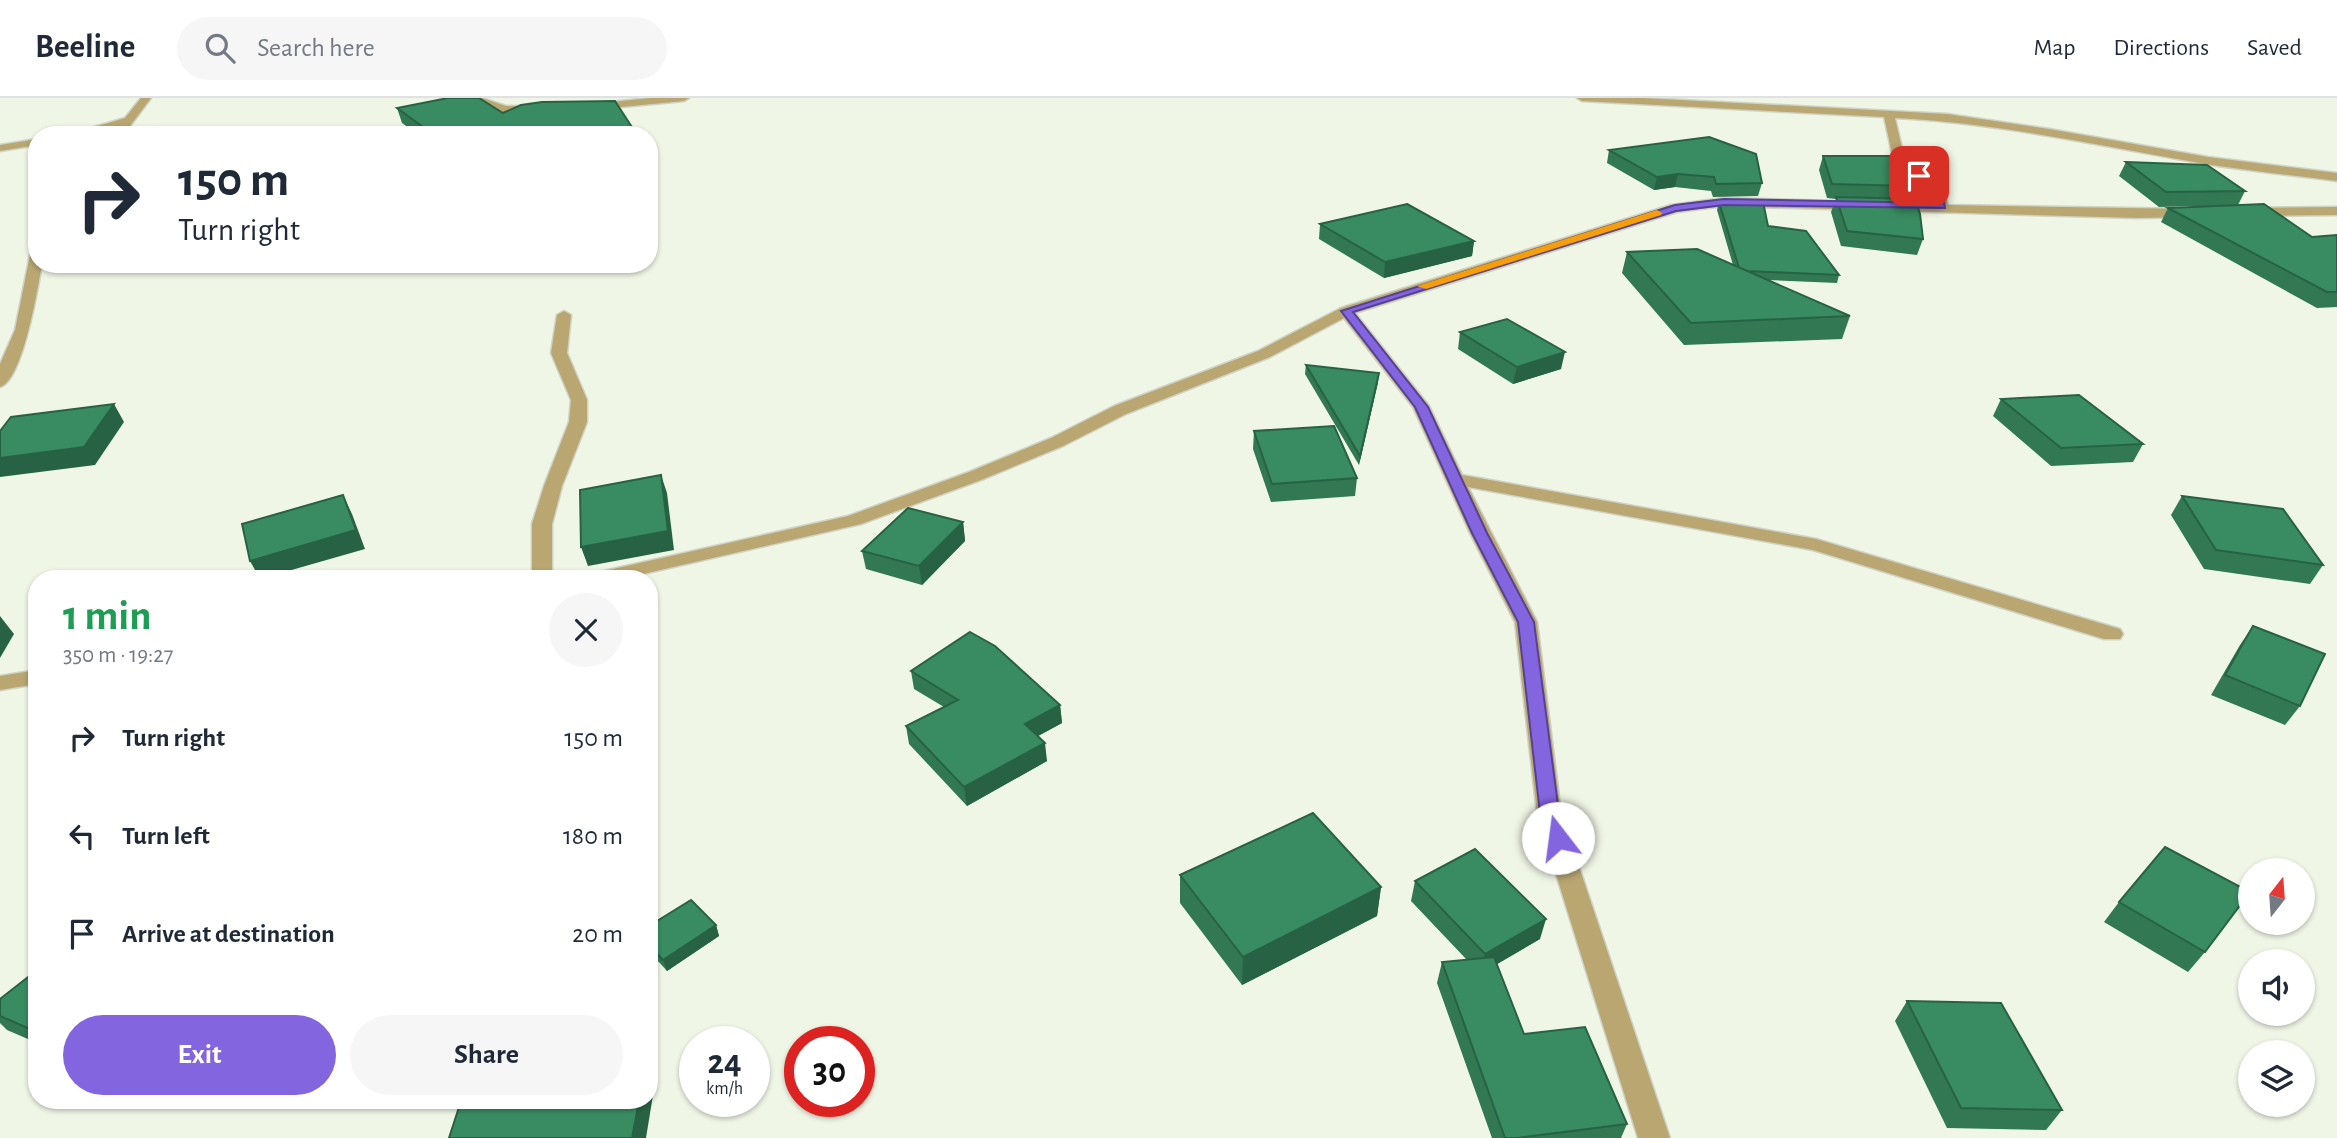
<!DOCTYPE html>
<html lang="en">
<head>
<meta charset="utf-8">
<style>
	:root { --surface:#fff; --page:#f6f6f7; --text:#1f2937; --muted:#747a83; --line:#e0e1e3; --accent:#8465e0 }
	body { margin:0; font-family:"Alegreya Sans",sans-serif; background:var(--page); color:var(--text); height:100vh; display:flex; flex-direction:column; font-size:26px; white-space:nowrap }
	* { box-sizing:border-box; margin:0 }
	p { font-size:23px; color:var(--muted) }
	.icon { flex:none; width:38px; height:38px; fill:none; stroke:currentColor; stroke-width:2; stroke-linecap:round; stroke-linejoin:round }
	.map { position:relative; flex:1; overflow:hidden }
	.side { position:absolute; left:28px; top:472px; width:630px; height:539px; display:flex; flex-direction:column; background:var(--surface); border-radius:28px; box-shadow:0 2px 5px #0004 }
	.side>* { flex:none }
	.banner { position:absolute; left:28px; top:28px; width:630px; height:147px; border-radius:28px; box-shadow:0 2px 5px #0004; background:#fff; color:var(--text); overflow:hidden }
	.needle { width:46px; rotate:17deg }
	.controls { position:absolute; left:2238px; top:760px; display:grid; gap:14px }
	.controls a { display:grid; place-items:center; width:77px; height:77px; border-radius:50%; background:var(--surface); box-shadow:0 2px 5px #0004; font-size:35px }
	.speed { position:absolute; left:679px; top:928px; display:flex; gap:14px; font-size:35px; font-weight:700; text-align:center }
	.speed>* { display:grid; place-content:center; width:91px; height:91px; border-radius:50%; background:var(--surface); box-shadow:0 2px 5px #0004; line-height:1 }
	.speed small { font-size:18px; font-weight:400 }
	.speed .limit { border:10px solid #d22; background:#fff; color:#111 }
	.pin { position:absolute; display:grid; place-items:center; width:60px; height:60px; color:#fff; margin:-30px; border-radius:14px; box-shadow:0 4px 10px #0006 }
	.me { position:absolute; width:77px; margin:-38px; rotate:345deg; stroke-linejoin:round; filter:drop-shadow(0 0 5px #0008) }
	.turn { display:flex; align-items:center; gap:24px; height:147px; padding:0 35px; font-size:32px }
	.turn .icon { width:91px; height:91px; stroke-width:2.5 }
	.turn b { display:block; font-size:49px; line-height:60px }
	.round { display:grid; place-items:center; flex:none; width:74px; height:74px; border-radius:37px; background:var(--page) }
	.summary { display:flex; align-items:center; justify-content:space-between; height:119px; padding:0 35px }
	h1 { font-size:42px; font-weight:700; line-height:52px; color:#1e9e55 }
	.action { display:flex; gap:14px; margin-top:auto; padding:14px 35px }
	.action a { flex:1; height:80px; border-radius:42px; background:var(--accent); color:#fff; font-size:28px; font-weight:700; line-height:80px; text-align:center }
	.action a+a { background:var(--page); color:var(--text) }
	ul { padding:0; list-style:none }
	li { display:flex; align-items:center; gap:21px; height:98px; padding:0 35px }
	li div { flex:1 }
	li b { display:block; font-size:26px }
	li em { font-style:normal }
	header { display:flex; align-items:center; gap:42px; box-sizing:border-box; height:98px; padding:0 35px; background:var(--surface); border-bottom:2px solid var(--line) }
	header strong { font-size:33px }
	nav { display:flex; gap:38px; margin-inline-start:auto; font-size:24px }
	.search { width:490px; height:63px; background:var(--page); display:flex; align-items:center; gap:18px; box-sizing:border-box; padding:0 24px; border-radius:38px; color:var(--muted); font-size:26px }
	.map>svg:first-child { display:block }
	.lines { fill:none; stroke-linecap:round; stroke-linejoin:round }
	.street-casing { stroke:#ced3c5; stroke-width:3 }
	.street { fill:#b9a671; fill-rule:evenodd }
	.wall { fill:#317853 }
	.shaded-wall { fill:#286244 }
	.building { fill:#398c61; stroke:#286244; stroke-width:2 }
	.route { fill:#8465e0; stroke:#564292; stroke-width:2 }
	.slow { fill:#f59e0b }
</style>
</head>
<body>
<header>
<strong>Beeline</strong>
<div class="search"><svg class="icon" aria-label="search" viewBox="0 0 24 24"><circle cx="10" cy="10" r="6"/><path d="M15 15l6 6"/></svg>Search here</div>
<nav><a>Map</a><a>Directions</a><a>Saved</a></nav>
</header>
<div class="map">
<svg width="2337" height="1040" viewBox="0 0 2337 1040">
	<rect width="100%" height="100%" fill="#f0f6e6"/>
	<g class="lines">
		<g class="street-casing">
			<g id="street">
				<path d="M141 0H151L124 36 114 34 119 28 86 37H67L125 20Z"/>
				<path d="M470 0H482L506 8H540L545 11 540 14C516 15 488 18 470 0Z"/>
				<path d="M651 0H689L684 3 590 12 585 9 590 6Z"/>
				<path d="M1577 0H1643L1947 16 2049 31 2208 59 2337 75V83C2293 77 2249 73 2205 66 2102 48 1999 25 1895 20L1905 63 1942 87 1948 107 2191 111 2197 115 2191 119 2137 120 1724 108 1677 114 1355 215 1429 308 1462 377 1816 441 2120 531 2123 536 2120 541H2104L1813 452 1468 389 1537 524 1561 715 1670 1040H1638L1537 715 1515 524 1470 435 1413 309 1344 220 1270 259 1126 316 1063 348 981 382 861 426 621 481H585L588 477 595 475 848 418 969 374 1051 340 1114 308 1258 253 1341 210 1671 107 1724 100 1935 106 1932 92 1894 65 1884 19 1582 3Z"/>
				<path d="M37 41V47L0 53V47Z"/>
				<path d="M2337 109V117L2248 118 2242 114 2248 110Z"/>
				<path d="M37 153V166H42C38 189 23 283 0 289V266L15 232 30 157Z"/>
				<path d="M564 213 571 217 567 255 587 302V324L562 388 552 426V472L563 481H538L532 475V426L544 388 569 324 571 302 551 255 557 217Z"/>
				<path d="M37 572V586L0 592V578Z"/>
			</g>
		</g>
		<use href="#street" class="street"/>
	</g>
	<g class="wall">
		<path d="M397 10 503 15 637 37H419L402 25Z"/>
		<path d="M1609 52 1762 85 1758 98 1713 99 1711 93 1675 89 1654 92 1607 65Z"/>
		<path d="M1823 58 1909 88 1905 101 1923 141 1917 157 1841 148 1831 114 1836 101 1827 100 1819 72Z"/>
		<path d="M2126 64 2245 93 2238 107 2312 139 2337 137V209L2317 210 2161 124 2168 110 2202 108 2159 109 2119 78Z"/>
		<path d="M1719 104 1768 128 1839 177 1837 185 1768 182 1850 218 1842 241 1684 247 1622 175 1627 154 1733 167 1717 112Z"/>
		<path d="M1320 126 1474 143 1472 158 1384 180 1319 141Z"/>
		<path d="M1460 234 1561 271 1513 286 1458 251Z"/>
		<path d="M1306 267 1378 284 1359 367 1305 276Z"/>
		<path d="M2001 301 2143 346 2133 364 2051 368 1993 318Z"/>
		<path d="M1254 333 1357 380 1355 398 1271 404 1253 351Z"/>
		<path d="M2182 398 2323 467 2310 486 2204 471 2171 417Z"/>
		<path d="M963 424 965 443 922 487 866 471 862 453Z"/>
		<path d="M2253 528 2300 608 2285 627 2211 597 2240 547Z"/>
		<path d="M911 573 1060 607 1062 625 1038 638 1047 663 967 708 909 646 906 628 944 609 914 591Z"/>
		<path d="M1180 777 1381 789 1377 818 1242 887 1180 805Z"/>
		<path d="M1415 783 1540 841 1497 866 1524 936 1627 1026 1621 1040H1492L1437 885 1442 864 1467 862 1411 803Z"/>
		<path d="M2119 804 2205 854 2188 874 2104 824Z"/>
		<path d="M716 827 719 838 667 873 649 853V828Z"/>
		<path d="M37 872V945L7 932 0 925V901Z"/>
		<path d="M1907 903 2062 1012 2046 1032 1947 1030 1895 923Z"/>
	</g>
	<g class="shaded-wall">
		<path d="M652 60 656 75 649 78V61Z"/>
		<path d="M1678 76 1675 89 1654 92 1657 79Z"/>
		<path d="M1474 143 1472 158 1384 180 1385 164Z"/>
		<path d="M1565 254 1561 271 1513 286 1517 269Z"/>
		<path d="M1379 275 1378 284 1359 367 1360 358Z"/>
		<path d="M114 306 124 324 95 367 0 379V360Z"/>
		<path d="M661 377 667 395 674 452 588 468 581 449Z"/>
		<path d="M343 397 352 416 365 451 260 481 250 463Z"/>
		<path d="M963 424 965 443 922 487 919 468Z"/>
		<path d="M0 518 14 536 0 560Z"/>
		<path d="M1060 607 1062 625 1027 644 1025 626Z"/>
		<path d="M1045 645 1047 663 967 708 964 689Z"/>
		<path d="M1381 789 1377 818 1242 887 1243 859Z"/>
		<path d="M1546 821 1540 841 1480 876 1485 856Z"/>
		<path d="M716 827 719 838 667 873 663 862Z"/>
		<path d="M649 980 654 991 646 1040H632L639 1003H649Z"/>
		<path d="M377 1003H388L382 1009Z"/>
	</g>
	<g class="building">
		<path d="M448 0H479L503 15 521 7 542 4 615 3 637 37H434L397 10Z"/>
		<path d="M1709 39 1756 56 1762 85 1716 86 1714 79 1678 76 1657 79 1609 52Z"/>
		<path d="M1823 58H1897L1909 88 1832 86Z"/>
		<path d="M2126 64 2207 67 2245 93 2166 94Z"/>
		<path d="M1836 99 1915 101 1920 116 1923 141 1847 133Z"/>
		<path d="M1719 104H1763L1768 128 1806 133 1839 177 1747 173 1739 170Z"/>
		<path d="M1407 106 1474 143 1385 164 1320 126Z"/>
		<path d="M2264 106 2312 139 2337 137V194H2327L2168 110Z"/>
		<path d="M1697 151 1850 218 1691 225 1627 154Z"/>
		<path d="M1507 221 1565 254 1517 269 1460 234Z"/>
		<path d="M1306 267 1379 275 1360 358Z"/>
		<path d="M2079 297 2143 346 2061 350 2001 301Z"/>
		<path d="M114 306 84 349 0 360V333L11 319Z"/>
		<path d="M1334 328 1357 380 1272 386 1254 333Z"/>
		<path d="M661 377 668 433 581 449 580 392Z"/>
		<path d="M343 397 356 432 250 463 242 426Z"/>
		<path d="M2182 398 2283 411 2323 467 2216 452Z"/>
		<path d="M908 410 963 424 919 468 862 453Z"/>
		<path d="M2253 528 2325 556 2300 608 2225 577Z"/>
		<path d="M970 534 995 548 1060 607 1025 626 1045 645 964 689 906 628 958 602 911 573Z"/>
		<path d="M1313 715 1381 789 1243 859 1180 777Z"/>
		<path d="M2165 749 2250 794 2205 854 2119 804Z"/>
		<path d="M1475 751 1546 821 1485 856 1415 783Z"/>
		<path d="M691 802 716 827 663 862 649 847V828Z"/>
		<path d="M1494 859 1524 936 1585 929 1627 1026 1517 1040H1505L1442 864Z"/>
		<path d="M37 872V934L0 918V901Z"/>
		<path d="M1907 903 2001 905 2062 1012 1961 1010Z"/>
		<path d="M461 1003H639L632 1040H449Z"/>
	</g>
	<path class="route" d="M1916 76H1922L1941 88 1945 110 1724 107 1676 113 1353 214 1428 309 1487 435 1534 524 1559 715 1567 740 1565 746 1558 748 1551 746 1540 715 1518 524 1472 435 1415 309 1341 213 1675 107 1724 101 1936 105 1933 92 1916 80Z"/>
	<path class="slow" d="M1657 112 1662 115 1661 117 1426 191 1417 188Z"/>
</svg>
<div class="controls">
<a><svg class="needle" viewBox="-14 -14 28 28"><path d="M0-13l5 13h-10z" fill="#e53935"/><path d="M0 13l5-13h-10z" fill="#747a83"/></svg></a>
<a><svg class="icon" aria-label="sound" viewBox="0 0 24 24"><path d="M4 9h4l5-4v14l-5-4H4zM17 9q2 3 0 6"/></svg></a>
<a><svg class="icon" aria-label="layers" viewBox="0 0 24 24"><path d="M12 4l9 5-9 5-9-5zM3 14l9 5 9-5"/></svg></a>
</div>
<div class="speed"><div>24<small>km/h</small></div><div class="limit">30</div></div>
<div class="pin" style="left:1919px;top:78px;background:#d93025"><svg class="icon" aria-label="arrive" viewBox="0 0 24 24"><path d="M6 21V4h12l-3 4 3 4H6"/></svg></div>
<svg class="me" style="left:1558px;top:740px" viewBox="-20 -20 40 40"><circle r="19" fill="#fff"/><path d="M0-13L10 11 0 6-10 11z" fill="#8465e0"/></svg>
<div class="banner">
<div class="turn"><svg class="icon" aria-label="right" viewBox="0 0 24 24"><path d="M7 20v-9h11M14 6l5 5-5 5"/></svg><div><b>150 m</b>Turn right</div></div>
</div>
<section class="side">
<div class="summary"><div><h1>1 min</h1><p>350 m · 19:27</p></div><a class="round"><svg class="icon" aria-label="close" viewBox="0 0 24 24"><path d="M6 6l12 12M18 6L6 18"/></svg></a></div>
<ul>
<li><svg class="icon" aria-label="right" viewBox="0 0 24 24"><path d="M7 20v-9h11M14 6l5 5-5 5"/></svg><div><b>Turn right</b></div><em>150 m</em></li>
<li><svg class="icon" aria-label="left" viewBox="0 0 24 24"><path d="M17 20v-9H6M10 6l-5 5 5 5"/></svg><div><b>Turn left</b></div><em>180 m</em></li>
<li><svg class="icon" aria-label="arrive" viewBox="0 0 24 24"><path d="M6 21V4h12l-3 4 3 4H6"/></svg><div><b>Arrive at destination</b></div><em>20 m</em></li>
</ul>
<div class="action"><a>Exit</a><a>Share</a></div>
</section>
</div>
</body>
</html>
